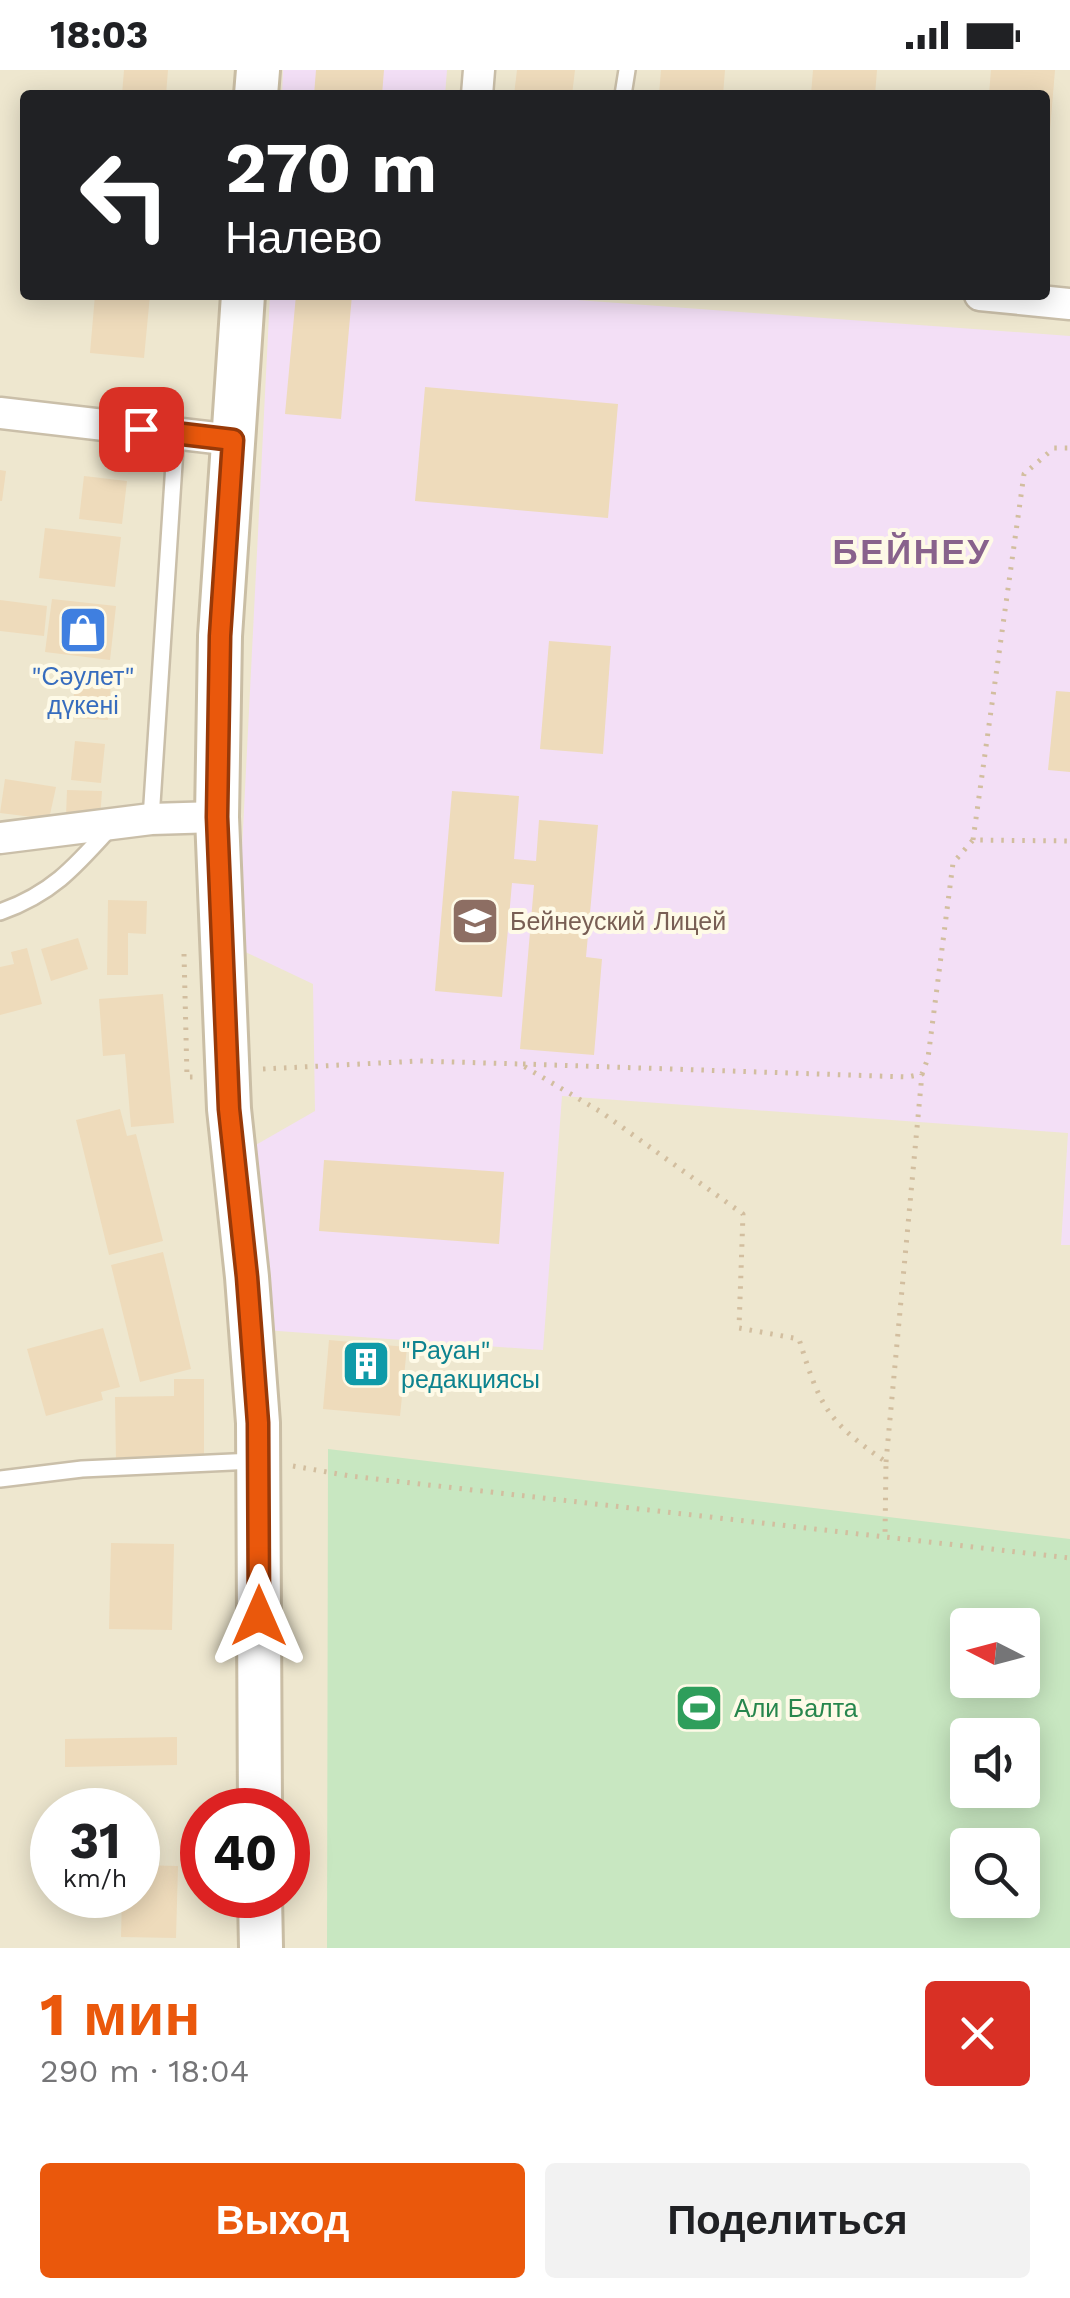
<!DOCTYPE html>
<html lang="ru">
<head>
<meta charset="utf-8">
<style>
	:root { --surface:#fff; --page:#f2f2f2; --text:#202124; --muted:#757577; --accent:#ea580c }
	body { margin:0; font-family:"Work Sans",sans-serif; background:var(--page); color:var(--text); height:100vh; display:flex; flex-direction:column; font-size:38px; white-space:nowrap }
	* { box-sizing:border-box; margin:0 }
	p { font-size:32px; color:var(--muted) }
	.icon { flex:none; width:55px; height:55px; fill:none; stroke:currentColor; stroke-width:2; stroke-linecap:round; stroke-linejoin:round }
	.map { position:relative; height:1878px; overflow:hidden }
	.sheet { display:flex; flex-direction:column; background:var(--surface); flex:1 }
	.sheet>* { flex:none }
	.guide { position:absolute; left:20px; top:20px; width:1030px; height:210px; border-radius:10px; box-shadow:0 5px 25px #0003; background:#202124; color:#fff; overflow:hidden }
	.needle { width:65px; rotate:276deg }
	.buttons { position:absolute; left:950px; top:1538px; display:grid; gap:20px }
	.buttons a { display:grid; place-items:center; width:90px; height:90px; border-radius:10px; background:var(--surface); box-shadow:0 5px 25px #0003; font-size:50px }
	.speed { position:absolute; left:30px; top:1718px; display:flex; gap:20px; font-size:50px; font-weight:700; text-align:center }
	.speed>* { display:grid; place-content:center; width:130px; height:130px; border-radius:50%; background:var(--surface); box-shadow:0 5px 25px #0003; line-height:1 }
	.speed small { font-size:25px; font-weight:400 }
	.speed .limit { border:15px solid #d22; background:#fff; color:#111 }
	.pin { position:absolute; display:grid; place-items:center; width:85px; height:85px; color:#fff; margin:-42px; border-radius:20px; box-shadow:0 5px 15px #0006 }
	.me { position:absolute; width:110px; margin:-55px; rotate:0deg; stroke-linejoin:round; filter:drop-shadow(0 0 8px #0008) }
	.turn { display:flex; align-items:center; gap:35px; height:210px; padding:0 40px; font-size:45px }
	.turn .icon { width:130px; height:130px; stroke-width:2.5 }
	.turn b { display:block; font-size:70px; line-height:85px }
	.round { display:grid; place-items:center; flex:none; width:105px; height:105px; border-radius:10px; background:var(--page) }
	.summary { display:flex; align-items:center; justify-content:space-between; height:170px; padding:0 40px }
	h1 { font-size:60px; font-weight:700; line-height:75px; color:var(--accent) }
	.button { display:flex; gap:20px; margin-top:auto; padding:20px 40px }
	.button a { flex:1; height:115px; border-radius:10px; background:var(--accent); color:#fff; font-size:40px; font-weight:700; line-height:115px; text-align:center }
	.button a+a { background:var(--page); color:var(--text) }
	.status { display:flex; justify-content:space-between; align-items:center; height:70px; padding:0 50px; background:var(--surface); direction:ltr }
	.status svg { height:28px; fill:currentColor }
	.map>svg:first-child { display:block }
	.residential { fill:#eee7cf; fill-rule:evenodd }
	.education { fill:#f3dff6 }
	.green { fill:#c8e7c1; fill-rule:evenodd }
	.building { fill:#eedbbb }
	.lines { fill:none; stroke-linecap:round; stroke-linejoin:round }
	.lane-casing { stroke:#cabfa9; stroke-width:20 }
	.street-casing { stroke:#cabfa9; stroke-width:35 }
	.secondary-casing { stroke:#cabea5; stroke-width:48 }
	.path { stroke:#d2be9f; stroke-width:5; stroke-dasharray:2.5 8; stroke-linecap:butt }
	.lane { stroke:#fff; stroke-width:15 }
	.street { stroke:#fff; stroke-width:30 }
	.secondary { stroke:#fff; stroke-width:42 }
	.route-casing { stroke:#983908; stroke-width:25 }
	.route { stroke:#ea580c; stroke-width:18 }
	.labels { text-anchor:middle; dominant-baseline:central; stroke-width:8; stroke-linejoin:round; paint-order:stroke }
	.shop-label { font-size:25px; fill:#366cbe; stroke:#fefae7 }
	.education-label { font-size:25px; fill:#785e54; stroke:#fefae7; text-anchor:start }
	.culture-label { font-size:25px; fill:#0d838f; stroke:#fefae7; text-anchor:start }
	.leisure-label { font-size:25px; fill:#27864d; stroke:#fefae7; text-anchor:start }
	.district-label { font-size:35px; font-weight:bold; letter-spacing:2.5px; fill:#88628c; stroke:#fefae7 }
</style>
</head>
<body>
<div class="status"><b>18:03</b><svg viewBox="0 0 49 12"><path d="M0 12V9h3v3zM5 12V6h3v6zM10 12V3h3v9zM15 12V0h3v12zM26 1h20v11H26zM47 4h2v5h-2z"/></svg></div>
<div class="map">
<svg width="1070" height="1878" viewBox="0 0 1070 1878">
	<rect width="100%" height="100%" fill="#faf6e2"/>
	<path class="residential" d="M0 0H1070V1878H0ZM25 25H1045V225H25ZM968 1555H1022V1610H968ZM968 1665H1022V1720H968ZM52 1740H138V1825H52ZM202 1740H288V1825H202ZM968 1775H1022V1830H968Z"/>
	<g class="education">
		<path d="M283 0H447L445 25H282Z"/>
		<path d="M270 225H509L1070 266V1175H1061L1068 1063 562 1026 543 1280 236 1258 249 1079 315 1041 313 914 237 878Z"/>
	</g>
	<path class="green" d="M328 1379 1070 1469V1878H327ZM968 1555H1022V1610H968ZM968 1665H1022V1720H968ZM968 1775H1022V1830H968Z"/>
	<g class="building">
		<path d="M124 0H168L166 25H122Z"/>
		<path d="M316 0H384L382 25H314Z"/>
		<path d="M517 0H575L572 25H514Z"/>
		<path d="M661 0H725L723 25H659Z"/>
		<path d="M813 0H877L875 25H811Z"/>
		<path d="M991 0H1055L1048 84H1045V25H989Z"/>
		<path d="M95 225H150L144 288 90 283Z"/>
		<path d="M296 225H352L341 349 285 344Z"/>
		<path d="M425 317 618 334 608 448 415 431Z"/>
		<path d="M0 400 6 401 2 431H0Z"/>
		<path d="M84 406 127 411 122 454 79 449Z"/>
		<path d="M45 458 121 467 115 517 39 508Z"/>
		<path d="M52 529 116 536 110 590 45 582Z"/>
		<path d="M0 530 47 536 44 566 0 561Z"/>
		<path d="M549 571 611 576 603 684 540 679Z"/>
		<path d="M76 599 112 602 108 650 72 648Z"/>
		<path d="M1056 621 1070 622V702L1048 700Z"/>
		<path d="M75 671 105 674 101 713 71 710Z"/>
		<path d="M5 709 56 717 49 749 0 743Z"/>
		<path d="M67 720 102 721 100 748 66 746Z"/>
		<path d="M452 721 519 726 514 789 536 791 539 750 598 755 586 887 602 889 594 985 520 979 534 815 512 813 502 927 435 921Z"/>
		<path d="M108 830 147 831 146 864 128 863V905H107Z"/>
		<path d="M78 868 88 899 51 911 41 879Z"/>
		<path d="M27 878 42 934 0 945V897L14 894 11 882Z"/>
		<path d="M163 924 174 1053 131 1057 125 984 103 986 99 929Z"/>
		<path d="M120 1039 127 1066 136 1064 163 1171 109 1185 76 1050Z"/>
		<path d="M324 1090 504 1102 499 1174 319 1161Z"/>
		<path d="M163 1182 191 1299 140 1312 111 1195Z"/>
		<path d="M103 1258 120 1317 101 1322 103 1330 46 1346 27 1279Z"/>
		<path d="M329 1270 407 1277 400 1346 323 1339Z"/>
		<path d="M174 1309H204V1390L116 1391 115 1327 174 1326Z"/>
		<path d="M111 1473 174 1474 172 1560 109 1559Z"/>
		<path d="M177 1667V1695L65 1697V1669Z"/>
		<path d="M138 1795 178 1796 176 1868 121 1867 122 1825H138Z"/>
	</g>
	<g class="lines">
		<g class="lane-casing">
			<g id="lane">
				<path d="M623 25 627 0"/>
				<path d="M151 749 176 363"/>
				<path d="M0 842C51 824 74 798 110 758"/>
				<path d="M0 1409 82 1399 254 1391"/>
			</g>
		</g>
		<g class="street-casing">
			<g id="street">
				<path d="M477 25 479 0"/>
				<path d="M980 225 1070 234"/>
				<path d="M0 343 233 370"/>
				<path d="M0 768 151 749 217 747"/>
			</g>
		</g>
		<g class="secondary-casing">
			<g id="secondary">
				<path d="M256 25 258 0"/>
				<path d="M243 225 220 566 217 747 229 1039 247 1207 258 1353 260 1740"/>
				<path d="M260 1825 261 1878"/>
			</g>
		</g>
		<g class="path">
			<path d="M973 770 1024 404 1054 378H1070"/>
			<path d="M184 884 187 1007H193"/>
			<path d="M523 994 908 1007 922 1004 928 988 953 793 973 770 1070 771"/>
			<path d="M263 999 419 991 520 994 601 1042 743 1144 739 1258 799 1269C820 1337 827 1351 886 1392L885 1466"/>
			<path d="M886 1392 922 1004"/>
			<path d="M293 1396 350 1406 1070 1488"/>
		</g>
		<use href="#lane" class="lane"/>
		<use href="#street" class="street"/>
		<use href="#secondary" class="secondary"/>
	</g>
	<g class="lines">
		<g class="route-casing">
			<path id="route" d="M141 359 233 370 220 566 217 747 229 1039 247 1207 258 1353 259 1546"/>
		</g>
		<use href="#route" class="route"/>
	</g>
	<defs>
		<g id="shop-square" transform="scale(2.5)"><rect x="-9" y="-9" width="18" height="18" rx="4" fill="#3f7fe0" stroke="#fefae7"/><path d="M-5-2.5h2.3a2.7 3.5 0 0 1 5.4 0H5L5.5 6h-11ZM-1.5-2.5h3a1.5 2.3 0 0 0-3 0Z" fill="#fff"/></g>
		<g id="school-square" transform="scale(2.5)"><rect x="-9" y="-9" width="18" height="18" rx="4" fill="#8d6e63" stroke="#fefae7"/><path d="M0-5L7-2L0 1L-7-2ZM-4 1L0 2.5L4 1V4Q0 6-4 4Z" fill="#fff"/></g>
		<g id="building-square" transform="scale(2.5)"><rect x="-9" y="-9" width="18" height="18" rx="4" fill="#0f9aa8" stroke="#fefae7"/><path d="M-4-6H4V6H1V3H-1V6H-4ZM-2.5-4.3h1.7v1.8h-1.7ZM.8-4.3h1.7v1.8H.8ZM-2.5-1h1.7V.8h-1.7ZM.8-1h1.7V.8H.8Z" fill="#fff"/></g>
		<g id="stadium-square" transform="scale(2.5)"><rect x="-9" y="-9" width="18" height="18" rx="4" fill="#2e9e5b" stroke="#fefae7"/><path d="M0-5a6.5 5 0 1 0 0 10a6.5 5 0 1 0 0-10ZM-3.5-1.8h7v3.6h-7Z" fill="#fff"/></g>
	</defs>
	<g fill-rule="evenodd">
		<use href="#shop-square" x="83" y="560"/>
		<use href="#school-square" x="475" y="851"/>
		<use href="#building-square" x="366" y="1294"/>
		<use href="#stadium-square" x="699" y="1638"/>
	</g>
	<g class="labels">
		<g class="shop-label">
			<text x="83" y="606">"Сәулет"<tspan x="83" dy="29">дүкені</tspan></text>
		</g>
		<g class="education-label">
			<text x="510" y="851">Бейнеуский Лицей</text>
		</g>
		<g class="culture-label">
			<text x="401" y="1280">"Рауан"<tspan x="401" dy="29">редакциясы</tspan></text>
		</g>
		<g class="leisure-label">
			<text x="734" y="1638">Али Балта</text>
		</g>
		<g class="district-label">
			<text x="912" y="482">БЕЙНЕУ</text>
		</g>
	</g>
</svg>
<div class="buttons">
<a><svg class="needle" viewBox="-14 -14 28 28"><path d="M0-13l5 13h-10z" fill="#e53935"/><path d="M0 13l5-13h-10z" fill="#757577"/></svg></a>
<a><svg class="icon" aria-label="sound" viewBox="0 0 24 24"><path d="M4 9h4l5-4v14l-5-4H4zM17 9q2 3 0 6"/></svg></a>
<a><svg class="icon" aria-label="search" viewBox="0 0 24 24"><circle cx="10" cy="10" r="6"/><path d="M15 15l6 6"/></svg></a>
</div>
<div class="speed"><div>31<small>km/h</small></div><div class="limit">40</div></div>
<div class="pin" style="left:141px;top:359px;background:#d93025"><svg class="icon" aria-label="arrive" viewBox="0 0 24 24"><path d="M6 21V4h12l-3 4 3 4H6"/></svg></div>
<svg class="me" style="left:259px;top:1546px" viewBox="-20 -20 40 40"><path d="M0-17L14 15 0 8-14 15z" fill="#ea580c" stroke="#fff" stroke-width="4"/></svg>
<div class="guide">
<div class="turn"><svg class="icon" aria-label="left" viewBox="0 0 24 24"><path d="M17 20v-9H6M10 6l-5 5 5 5"/></svg><div><b>270 m</b>Налево</div></div>
</div>
</div>
<section class="sheet">
<div class="summary"><div><h1>1 мин</h1><p>290 m · 18:04</p></div><a class="round" style="background:#d93025;color:#fff"><svg class="icon" aria-label="close" viewBox="0 0 24 24"><path d="M6 6l12 12M18 6L6 18"/></svg></a></div>
<div class="button"><a>Выход</a><a>Поделиться</a></div>
</section>
</body>
</html>
